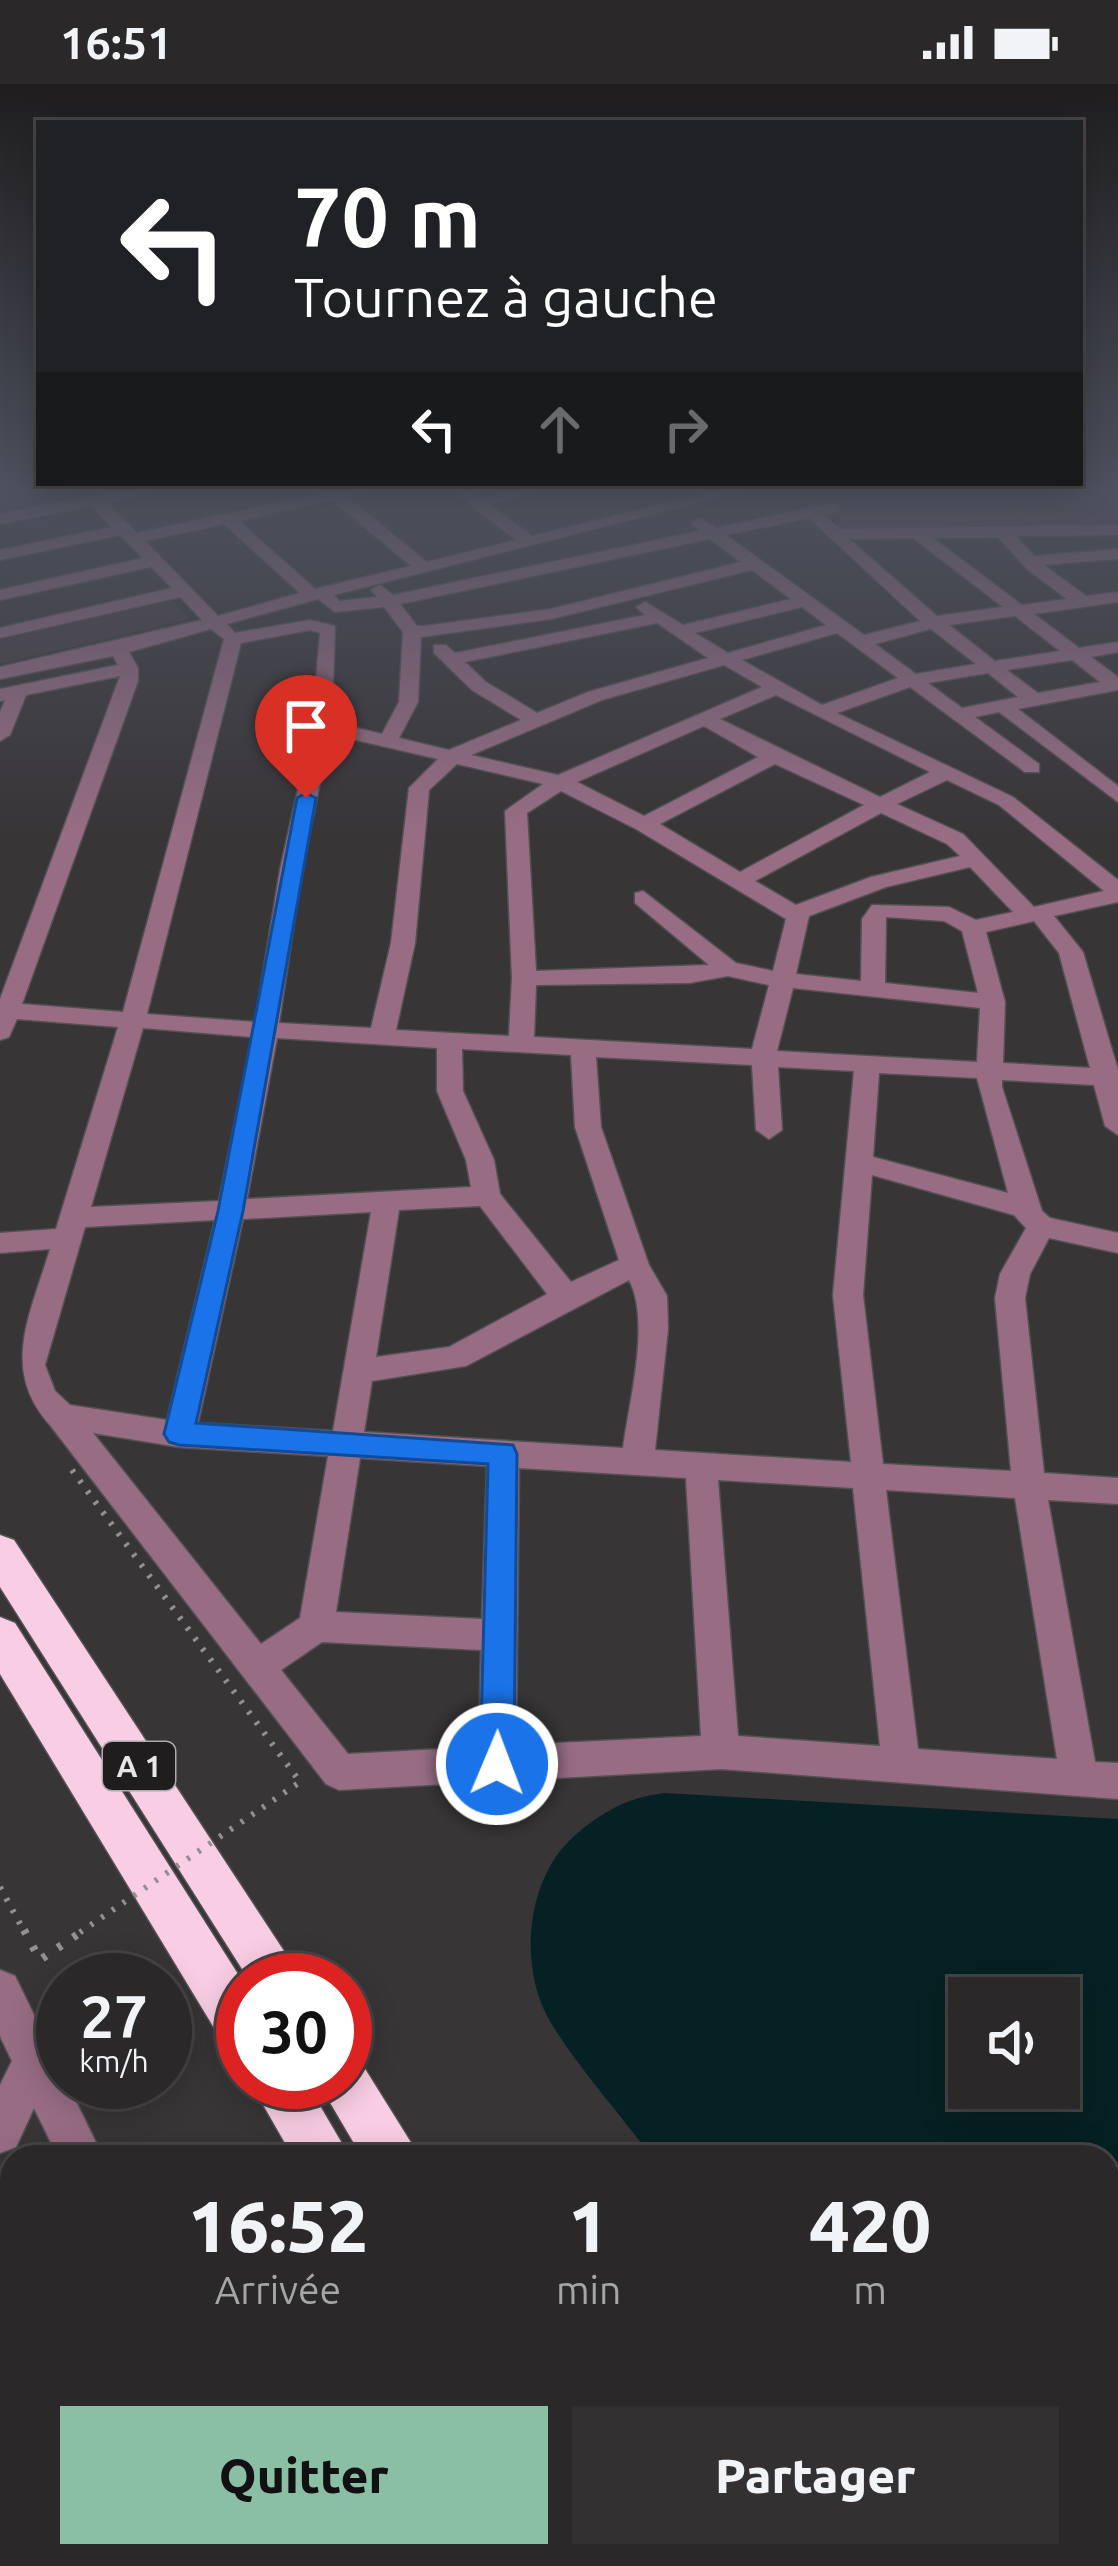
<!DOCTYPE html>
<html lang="fr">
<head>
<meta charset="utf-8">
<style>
	:root { --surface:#2a2829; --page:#323031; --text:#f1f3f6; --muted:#a5a6a8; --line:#464446; --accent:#8abfa5 }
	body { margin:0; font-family:Ubuntu,sans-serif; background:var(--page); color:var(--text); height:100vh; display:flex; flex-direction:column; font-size:45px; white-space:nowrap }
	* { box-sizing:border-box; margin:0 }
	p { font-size:39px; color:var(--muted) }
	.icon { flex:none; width:66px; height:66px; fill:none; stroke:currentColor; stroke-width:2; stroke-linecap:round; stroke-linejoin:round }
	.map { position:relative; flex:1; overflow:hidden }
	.side { position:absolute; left:0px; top:2061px; width:1119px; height:423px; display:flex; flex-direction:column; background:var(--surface); border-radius:36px 36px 0 0; box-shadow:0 6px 30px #0003,0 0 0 3px var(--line) }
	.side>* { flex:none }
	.guide { position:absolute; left:36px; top:36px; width:1047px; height:366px; border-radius:0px; box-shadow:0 6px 30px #0003,0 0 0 3px var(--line); background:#202124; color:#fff; overflow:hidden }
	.tools { position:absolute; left:948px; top:1893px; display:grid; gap:24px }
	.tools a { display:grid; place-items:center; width:132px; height:132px; border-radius:0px; background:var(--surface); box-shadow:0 6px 30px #0003,0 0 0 3px var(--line); font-size:60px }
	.speed { position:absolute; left:36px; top:1869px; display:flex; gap:24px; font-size:60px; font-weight:700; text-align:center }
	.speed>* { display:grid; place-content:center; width:156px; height:156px; border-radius:50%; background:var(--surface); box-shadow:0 6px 30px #0003,0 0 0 3px var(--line); line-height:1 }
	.speed small { font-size:30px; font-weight:400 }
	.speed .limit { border:18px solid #d22; background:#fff; color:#111 }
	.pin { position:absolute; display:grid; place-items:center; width:102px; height:102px; color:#fff; margin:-123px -51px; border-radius:50% 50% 50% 0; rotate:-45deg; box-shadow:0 0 12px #0007 }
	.pin .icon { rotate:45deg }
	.me { position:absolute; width:132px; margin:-66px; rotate:1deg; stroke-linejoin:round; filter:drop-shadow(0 0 9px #0008) }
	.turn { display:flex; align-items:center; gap:42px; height:252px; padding:0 60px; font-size:54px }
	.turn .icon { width:156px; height:156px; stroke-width:2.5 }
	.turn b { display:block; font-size:84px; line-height:102px }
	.lanes { display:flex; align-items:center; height:114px; padding:0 60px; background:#0003; justify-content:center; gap:60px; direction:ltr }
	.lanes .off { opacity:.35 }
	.eta { display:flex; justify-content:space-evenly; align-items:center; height:204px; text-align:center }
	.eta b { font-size:72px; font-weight:800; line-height:84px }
	.cta { display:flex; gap:24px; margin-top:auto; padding:24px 60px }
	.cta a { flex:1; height:138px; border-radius:0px; background:var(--accent); color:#111; font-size:48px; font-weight:800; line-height:138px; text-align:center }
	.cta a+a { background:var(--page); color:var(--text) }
	.status { display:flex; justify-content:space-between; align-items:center; height:84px; padding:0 60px; background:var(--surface); direction:ltr }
	.status svg { height:33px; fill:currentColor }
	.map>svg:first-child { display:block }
	.built { fill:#453c41 }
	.green { fill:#60364d }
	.water { fill:#062123; fill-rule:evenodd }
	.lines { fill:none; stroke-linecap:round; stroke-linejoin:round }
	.minor-casing { stroke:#545153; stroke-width:3 }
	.highway-casing { stroke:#545153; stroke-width:3 }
	.minor { fill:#986d84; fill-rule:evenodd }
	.highway { fill:#f9cee4; fill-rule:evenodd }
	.path-bridge-far1 { stroke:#929091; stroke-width:6; stroke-dasharray:3 10; stroke-linecap:butt }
	.path-bridge { stroke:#929091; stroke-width:8; stroke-dasharray:4.5 14; stroke-linecap:butt }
	.route { fill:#1a73e8; stroke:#114b97; stroke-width:3 }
	.labels { text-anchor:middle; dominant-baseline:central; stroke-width:12; stroke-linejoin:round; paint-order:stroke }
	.shield { fill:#1f1d1e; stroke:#acaaab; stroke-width:3 }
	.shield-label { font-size:30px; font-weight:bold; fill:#e8e6e7 }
</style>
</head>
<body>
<div class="status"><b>16:51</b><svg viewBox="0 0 49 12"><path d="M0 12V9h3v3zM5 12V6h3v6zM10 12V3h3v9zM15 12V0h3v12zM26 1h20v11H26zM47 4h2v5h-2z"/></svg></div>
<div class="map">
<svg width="1118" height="2482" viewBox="0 0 1118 2482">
	<rect width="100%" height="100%" fill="#383537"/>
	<path class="built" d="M172 516 190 535 0 580V556Z"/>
	<path class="green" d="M828 402H1118V443L843 446Z"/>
	<path class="water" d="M665 1709 1118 1735V2401L1107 2403V2073H652C619 2029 580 1986 551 1939 519 1887 525 1802 568 1758 596 1731 626 1713 665 1709ZM969 1914H1059V2004H969Z"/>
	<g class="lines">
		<g class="minor-casing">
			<g id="minor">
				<path d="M145 402H178L107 419 137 449 355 402H385L347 413 427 478 516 456 446 402H464L480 414 532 402H561L490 421 532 452 737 402H764L334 511 339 517 377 513 371 506 380 501 393 511 700 447 691 439 699 434 716 444 833 419 839 421V427L824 431 839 445 1118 441V451L1016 452 1034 472 1118 465V475L1044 481 1086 512 1118 508V518L1034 530 1079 564 1118 558V568L1091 573 1118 593V606L1018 625 1118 702V718L999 628 975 633 1039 680V688H1025L910 603 837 629 1013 713 1118 796V818L1054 832 1083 868 1118 986V1051L1105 1042 1094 1001 1002 996V1003L1042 1127 1050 1134 1118 1149V1169L1049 1154 1030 1190 1025 1214 1044 1389 1118 1394V1420L1048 1416 1095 1678 1118 1679V1715L721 1685 339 1706 326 1700 50 1341C0 1285 30 1232 50 1165L0 1169V1149L56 1145 118 943 17 935 9 953 0 956V915L120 592 26 611 10 651 0 657V628L5 616 0 617V605L118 581 113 572 0 595V583L202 536 180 513 0 554V544L172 504 151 483 0 516V506L143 474 120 451 0 476V466L112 443 92 422 0 440V430ZM332 416 411 482 315 505 239 437ZM809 434 920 537 864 551 726 451ZM224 440 300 509 218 532 145 457ZM998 453 1027 485 1067 515 1022 521 933 454ZM913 454 1003 523 937 532 849 455ZM710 455 741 478 551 525 424 542H417L400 520ZM752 486 791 515 683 541 645 518 636 523 645 531 455 569 446 561H434V569L472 606 521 636 449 666 399 654 418 618 421 553 551 535ZM318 515 335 528 384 523 403 548 399 618 382 650 332 638 335 542 310 536 235 549 227 540ZM802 523 826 541 728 569 695 549ZM1015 532 1060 567 995 577 949 541ZM657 539 708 574 588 608 537 629 486 598 465 578ZM211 545 224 555 123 928 22 920 138 597V584L129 568ZM931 545 976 580 916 590 875 560ZM310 546 320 549 312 642 280 786 255 938 147 930 241 559ZM837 549 898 594 822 621 742 576ZM1072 576 1100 598 1038 609 1007 586ZM724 581 762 603 558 691 471 671 602 616ZM988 589 1018 613 962 624 928 599ZM776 611 930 688 880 713 720 635ZM704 642 758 673 644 732 577 698ZM330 650 438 675 409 704 391 859 371 944 279 939 302 786ZM457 680 543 700 505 727 512 894 509 952 396 946 415 859 429 706ZM775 680 864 721 740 788 660 740ZM947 696 999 721 1104 807 1034 823 963 750 897 720ZM561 707 636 745 786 835 773 887 736 879 643 807 635 809V819L709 881 536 887 527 729ZM881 729 947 760 960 772 871 793 796 821 755 797ZM970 783 1013 828 976 836 949 823 872 821 862 835 861 897 796 890 809 832 886 803ZM886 833 944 837 962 847 978 909 885 899ZM1034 837 1059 869 1090 984 1003 979 1005 918 986 848ZM728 892 769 901 752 965 534 953 536 901 689 899ZM793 904 980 924 977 978 777 967ZM143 944 252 953 219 1117 91 1123ZM277 954 437 964V1007L466 1076 471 1103 247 1115ZM462 965 571 971 575 1043 619 1176 571 1198 500 1110 494 1076 463 1007ZM596 973 752 981 756 1046 769 1055 782 1046 778 983 854 987 833 1211 851 1378 655 1366 668 1245 667 1212 649 1181 601 1043ZM879 989 977 994 1008 1109 873 1073ZM872 1091 1014 1131 1026 1144 1000 1190 995 1214 1011 1387 883 1380 863 1211ZM480 1122 547 1210 449 1263 376 1273 399 1126ZM371 1128 333 1347 198 1339 243 1135ZM215 1136 167 1336 70 1321 55 1307 45 1281 85 1143ZM629 1196C651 1237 629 1318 623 1364L364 1348 372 1297 466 1282ZM93 1349 179 1363 328 1372 300 1534 261 1560ZM360 1374 487 1382 482 1535 336 1528ZM519 1384 686 1394 701 1652 516 1661ZM718 1396 853 1404 880 1662 738 1652ZM886 1406 1015 1414 1057 1675 918 1665ZM322 1558 481 1566 479 1663 348 1670 281 1586Z"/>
				<path d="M0 1886 15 1892 103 2073H58L34 2024 16 2063 0 2069V2001L12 1977 0 1952Z"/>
				<path d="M1118 2436V2482H1001L1005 2472H1107V2439Z"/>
				<path d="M254 2472H307L311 2482H259Z"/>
			</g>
		</g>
		<g class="highway-casing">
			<g id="highway">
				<path d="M0 1451 14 1456 303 1896H249L0 1503Z"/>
				<path d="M0 1533 15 1539 243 1898V1969L225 1962 0 1590Z"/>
				<path d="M345 1973 362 1980 420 2073H362L318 1998H345Z"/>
				<path d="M250 1998H306L350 2073H293Z"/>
				<path d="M539 2472H603L607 2482H543Z"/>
				<path d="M621 2472H685L689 2482H625Z"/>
			</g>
		</g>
		<use href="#minor" class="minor"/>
		<use href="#highway" class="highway"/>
		<g class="path-bridge-far1">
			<path d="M72 1386 300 1698 79 1849"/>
			<path d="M0 1803 25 1849"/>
		</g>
		<path class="path-bridge" d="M24 1846 40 1876 84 1846"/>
	</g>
	<linearGradient id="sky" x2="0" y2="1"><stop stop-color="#1f1d1e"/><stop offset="0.54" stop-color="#4d515e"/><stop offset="1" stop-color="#4d515e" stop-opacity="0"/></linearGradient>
	<rect width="1118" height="750" fill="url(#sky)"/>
	<path class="route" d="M306 709 316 714 243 1127 196 1339 513 1361 517 1370 514 1680 509 1691 497 1696 485 1691 480 1680 488 1380 179 1361 169 1358 164 1350 218 1127 297 714Z"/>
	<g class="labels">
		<rect class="shield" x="103" y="1658" width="72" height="48" rx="9"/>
		<g class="shield-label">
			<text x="139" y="1682">A 1</text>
		</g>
	</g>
</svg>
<div class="tools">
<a><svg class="icon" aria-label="sound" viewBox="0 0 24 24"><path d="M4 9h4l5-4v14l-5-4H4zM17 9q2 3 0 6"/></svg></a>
</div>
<div class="speed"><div>27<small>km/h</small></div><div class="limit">30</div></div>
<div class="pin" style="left:306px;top:714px;background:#d93025"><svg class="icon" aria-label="arrive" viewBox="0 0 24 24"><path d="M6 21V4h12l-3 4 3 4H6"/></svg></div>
<svg class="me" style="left:497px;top:1680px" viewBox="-20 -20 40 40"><circle r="17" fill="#1a73e8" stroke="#fff" stroke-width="3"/><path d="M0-11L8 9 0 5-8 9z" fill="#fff"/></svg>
<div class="guide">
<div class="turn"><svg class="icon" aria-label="left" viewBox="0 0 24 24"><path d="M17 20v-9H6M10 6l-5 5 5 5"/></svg><div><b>70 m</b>Tournez à gauche</div></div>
<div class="lanes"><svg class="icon" aria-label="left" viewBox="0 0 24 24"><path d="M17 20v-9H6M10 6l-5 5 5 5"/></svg><svg class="icon off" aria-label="ahead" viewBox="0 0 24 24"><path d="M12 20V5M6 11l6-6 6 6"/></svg><svg class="icon off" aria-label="right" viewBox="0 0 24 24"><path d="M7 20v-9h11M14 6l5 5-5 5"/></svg></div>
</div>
<section class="side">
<div class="eta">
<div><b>16:52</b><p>Arrivée</p></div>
<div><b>1</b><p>min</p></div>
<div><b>420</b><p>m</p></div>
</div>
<div class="cta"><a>Quitter</a><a>Partager</a></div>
</section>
</div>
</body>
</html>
